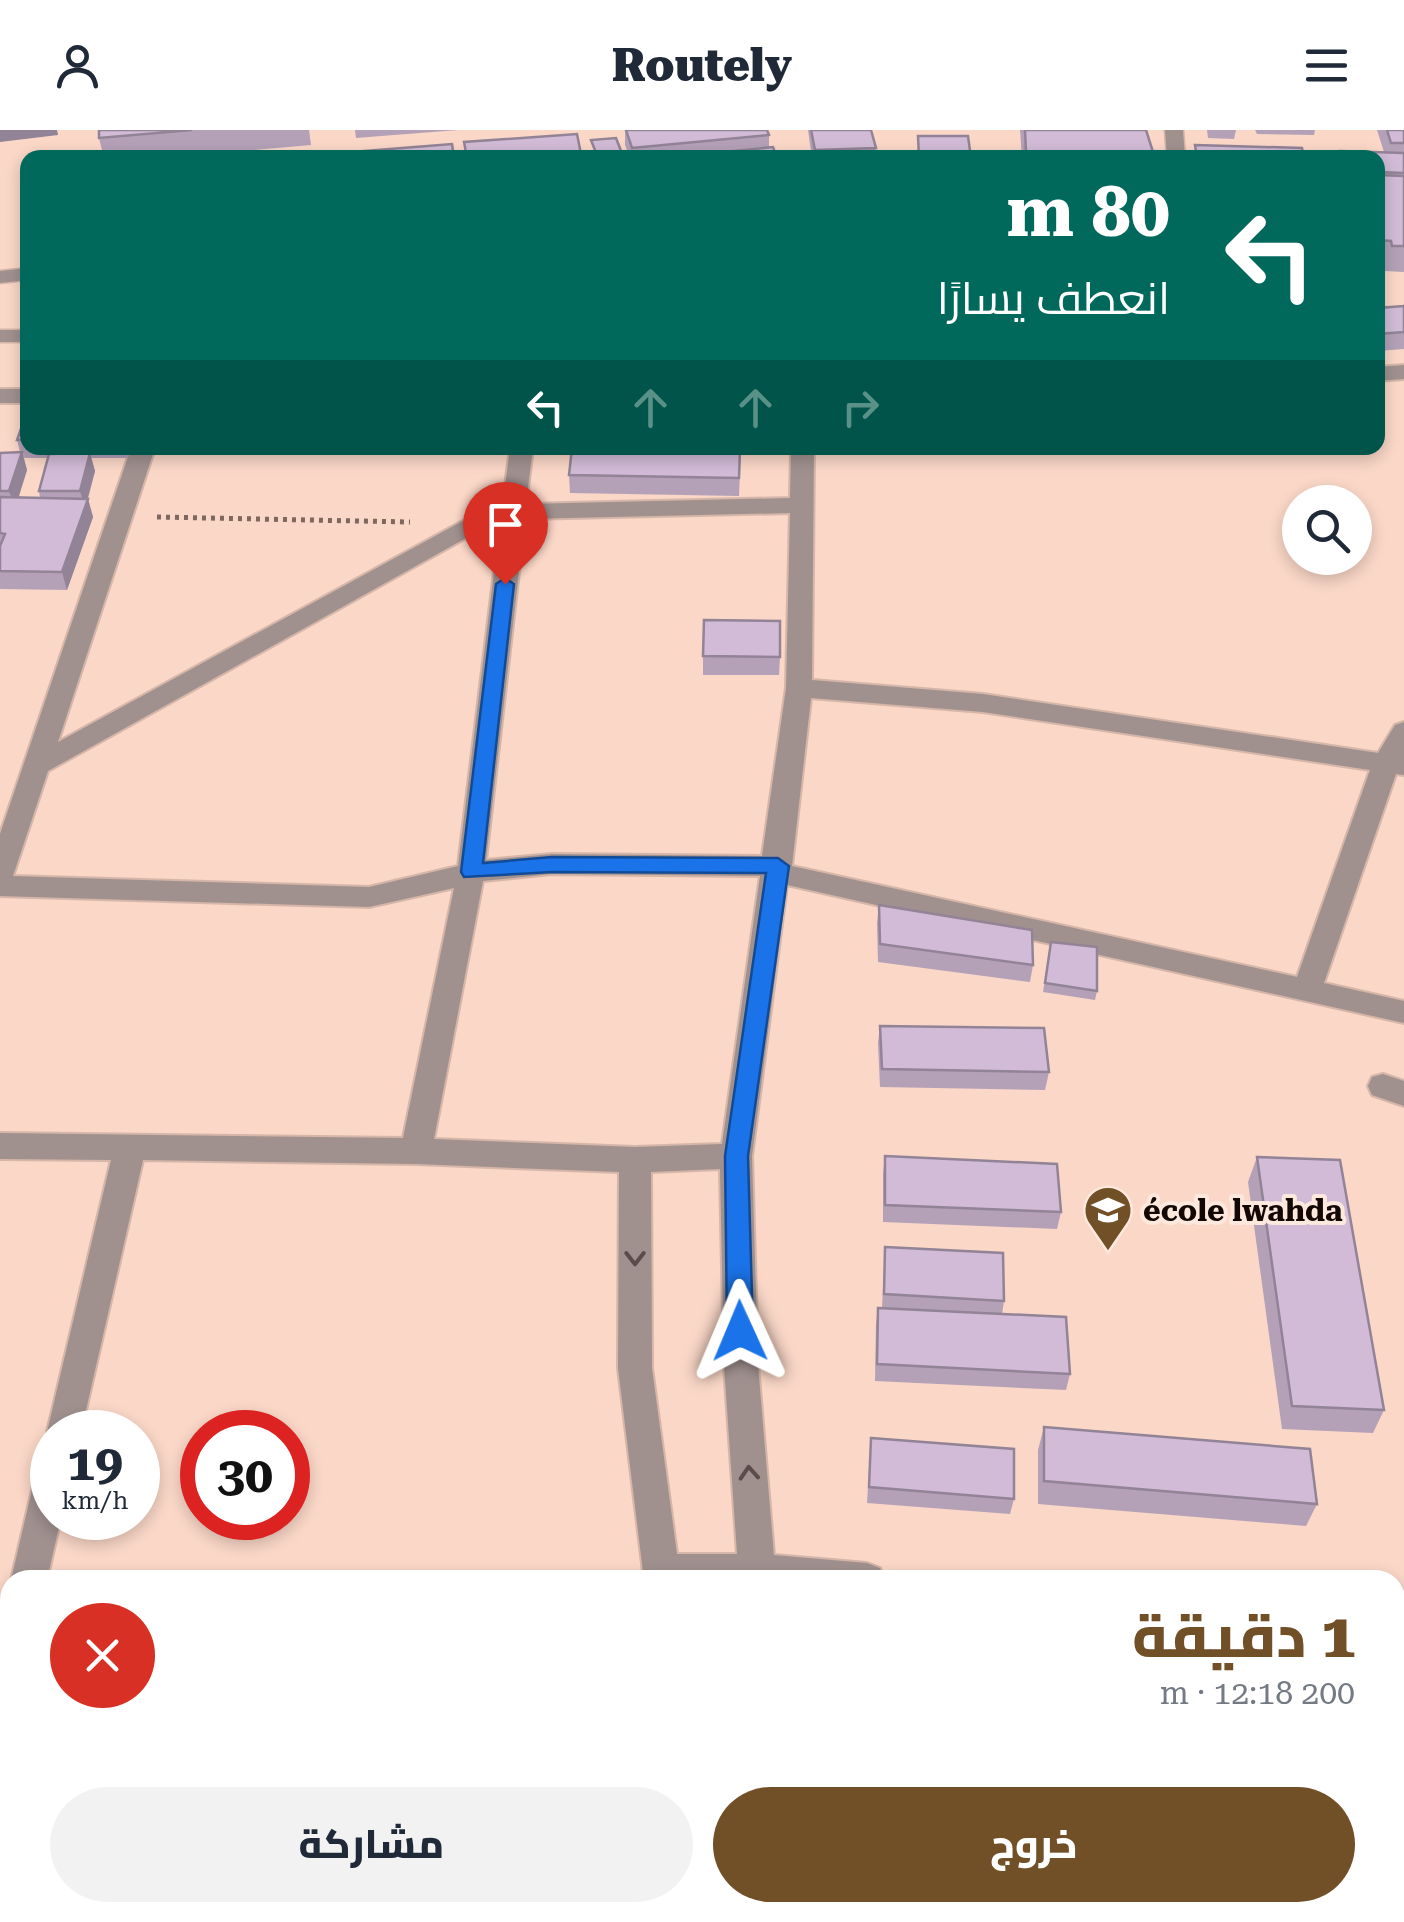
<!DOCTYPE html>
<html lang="ar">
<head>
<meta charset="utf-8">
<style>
	:root { --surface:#fff; --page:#f2f2f3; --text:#1f2937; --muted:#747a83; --accent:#714f27 }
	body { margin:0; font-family:"Roboto Serif",Cairo,serif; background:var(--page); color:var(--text); direction:rtl; height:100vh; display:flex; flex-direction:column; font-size:38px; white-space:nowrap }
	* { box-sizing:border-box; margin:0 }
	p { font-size:32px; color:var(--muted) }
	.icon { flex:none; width:55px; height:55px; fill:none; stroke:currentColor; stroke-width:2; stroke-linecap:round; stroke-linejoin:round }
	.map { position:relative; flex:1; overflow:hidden; direction:ltr }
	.side { position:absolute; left:0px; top:1440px; width:1405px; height:352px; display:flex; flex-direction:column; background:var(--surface); border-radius:30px 30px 0 0; box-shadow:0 5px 15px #0003; direction:rtl }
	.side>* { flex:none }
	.banner { position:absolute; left:20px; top:20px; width:1365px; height:305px; border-radius:20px; box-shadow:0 5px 15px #0003; direction:rtl; background:#00695c; color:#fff; overflow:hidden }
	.tools { position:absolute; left:1282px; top:355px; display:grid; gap:20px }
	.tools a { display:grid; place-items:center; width:90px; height:90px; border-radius:50%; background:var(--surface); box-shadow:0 5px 15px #0003; font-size:50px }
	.speed { position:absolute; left:30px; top:1280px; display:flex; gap:20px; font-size:50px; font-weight:700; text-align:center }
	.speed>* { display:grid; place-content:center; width:130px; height:130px; border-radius:50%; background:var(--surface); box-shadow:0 5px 15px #0003; line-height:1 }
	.speed small { font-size:25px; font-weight:400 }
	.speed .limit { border:15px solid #d22; background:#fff; color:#111 }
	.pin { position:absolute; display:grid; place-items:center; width:85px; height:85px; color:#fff; margin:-102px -42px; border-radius:50% 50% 50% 0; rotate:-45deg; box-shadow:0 0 10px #0007 }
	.pin .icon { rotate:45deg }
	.me { position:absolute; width:110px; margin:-55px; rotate:359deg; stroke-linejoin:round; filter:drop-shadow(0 0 8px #0008) }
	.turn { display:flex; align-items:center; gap:35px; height:210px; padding:0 50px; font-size:45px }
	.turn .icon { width:130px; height:130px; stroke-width:2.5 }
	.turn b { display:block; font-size:70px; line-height:85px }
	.lanes { display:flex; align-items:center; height:95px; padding:0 50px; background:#0003; justify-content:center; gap:50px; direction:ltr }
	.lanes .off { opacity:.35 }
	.round { display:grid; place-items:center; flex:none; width:105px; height:105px; border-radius:52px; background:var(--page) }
	.headline { display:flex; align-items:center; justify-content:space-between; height:170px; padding:0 50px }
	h1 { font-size:60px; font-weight:800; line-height:75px; color:var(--accent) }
	.cta { display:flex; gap:20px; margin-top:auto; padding:20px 50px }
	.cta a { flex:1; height:115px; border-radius:60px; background:var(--accent); color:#fff; font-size:40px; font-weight:800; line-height:115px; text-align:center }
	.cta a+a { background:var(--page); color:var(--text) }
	header { display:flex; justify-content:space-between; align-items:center; height:130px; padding:0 50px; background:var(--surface); font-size:45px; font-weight:800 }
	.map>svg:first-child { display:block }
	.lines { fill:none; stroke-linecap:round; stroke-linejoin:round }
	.lane-casing { stroke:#d5b6a8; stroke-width:3 }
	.street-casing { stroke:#d5b6a8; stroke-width:4 }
	.path { stroke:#7d675e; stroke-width:5; stroke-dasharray:4 5; stroke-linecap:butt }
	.lane { fill:#a0918f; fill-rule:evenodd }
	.street { fill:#a0918f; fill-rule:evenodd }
	.wall { fill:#b4a1b8; fill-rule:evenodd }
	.shaded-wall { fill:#928396 }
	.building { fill:#d1bbd6; stroke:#928396; stroke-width:2.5 }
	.oneway { stroke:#5a4c4a }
	.route { fill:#1a73e8; stroke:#114b97; stroke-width:2.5 }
	.labels { text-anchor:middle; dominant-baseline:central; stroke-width:8; stroke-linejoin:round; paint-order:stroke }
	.poi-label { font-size:30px; font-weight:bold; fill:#130804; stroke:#fde8de; text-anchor:start }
</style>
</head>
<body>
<header><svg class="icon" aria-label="menu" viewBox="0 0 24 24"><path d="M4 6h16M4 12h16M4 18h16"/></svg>Routely<svg class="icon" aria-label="person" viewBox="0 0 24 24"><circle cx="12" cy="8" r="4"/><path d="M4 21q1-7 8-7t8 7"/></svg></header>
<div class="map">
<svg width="1404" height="1792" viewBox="0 0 1404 1792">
	<rect width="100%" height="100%" fill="#fad7c7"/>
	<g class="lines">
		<g class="lane-casing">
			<g id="lane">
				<path d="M1165 0H1183L1185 28H1167Z"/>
				<path d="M28 138V150L0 153V141Z"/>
				<rect x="0" y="200" width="28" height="12"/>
			</g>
		</g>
		<g class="street-casing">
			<g id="street">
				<path d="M1404 235V249L1378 251V237Z"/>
				<rect x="0" y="259" width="28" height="14"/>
				<path d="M131 318H155L58 612 468 388 502 378 510 318H533L526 374 790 368 791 318H814L812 550 983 564 1378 623 1395 595 1404 592V645L1396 644 1324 853 1404 871V893L787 755 752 1026 758 1235 774 1425 867 1433 880 1438 885 1450H644L618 1238 619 1042 416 1034 143 1030 81 1302H52V1313L47 1302 111 1030 0 1029V1003L403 1008 454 758 369 777 0 766V704ZM790 383 786 558 762 726 552 724 486 730 525 389ZM500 393 458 736 369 757 13 746 48 641 484 398ZM811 568 983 582 1370 640 1297 847 792 736ZM552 744 760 746 722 1014 635 1017 434 1009 483 751ZM720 1039 724 1235 737 1424H677L652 1238 651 1042Z"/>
				<path d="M1383 944 1404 951V976L1372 965 1368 956 1372 947Z"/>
				<path d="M52 1335V1388H61L47 1450H11L34 1351 39 1340Z"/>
				<path d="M1395 1477 1404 1478V1514L1395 1513Z"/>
				<path d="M10 1514V1590L0 1594V1518Z"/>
				<path d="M1395 1751H1404V1791H1395L1379 1782H1395Z"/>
				<path d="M217 1782H339L335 1792H213Z"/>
				<path d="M497 1782H537L538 1792H498Z"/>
				<path d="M815 1782H862L866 1792H819Z"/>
				<path d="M915 1782H964L960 1792H911Z"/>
			</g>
		</g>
		<path class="path" d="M157 387 410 392"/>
		<use href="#lane" class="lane"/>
		<use href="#street" class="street"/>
	</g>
	<g class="wall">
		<path d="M99 0H309L311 15 165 28H104L99 8Z"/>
		<path d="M355 0H458L356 8Z"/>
		<path d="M625 0 769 5V18L777 28H630L625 15Z"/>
		<path d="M808 0H871L876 18 875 28H812Z"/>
		<path d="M1020 0H1146L1154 28H1022Z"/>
		<path d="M1207 0H1236L1234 9 1208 8Z"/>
		<path d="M1255 0H1315L1314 5 1257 4Z"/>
		<path d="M1377 0H1404V142L1385 141 1384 136H1378V28H1338L1340 21 1384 22Z"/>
		<path d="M577 4 581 28H466L464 12Z"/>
		<path d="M1404 176V219L1378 221V178Z"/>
		<path d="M28 279V318H131L128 328H91L95 341 88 369 93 387 67 460 0 459V323L20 322 17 310ZM24 328H48L39 361 40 368 18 367 27 340Z"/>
		<path d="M741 318 739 366 570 363 569 345Z"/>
		<path d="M703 526 780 527 779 545H703Z"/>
		<path d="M879 775 1033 835 1030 852 878 832 877 793Z"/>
		<path d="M1051 812 1097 861 1095 870 1043 862Z"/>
		<path d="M880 896 1049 942 1045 960 880 957 878 913Z"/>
		<path d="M885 1026 1061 1082 1057 1099 883 1092V1043Z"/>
		<path d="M1257 1027 1384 1280 1373 1303 1282 1299 1248 1052Z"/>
		<path d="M885 1117 1004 1171 1002 1184 1070 1244 1066 1260 875 1251 876 1194 878 1178H882Z"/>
		<path d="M1044 1297 1317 1374 1306 1396 1038 1374V1320Z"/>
		<path d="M871 1308 1014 1369 1010 1384 867 1373Z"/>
		<path d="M1395 1504 1404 1505V1691L1395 1690Z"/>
	</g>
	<g class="shaded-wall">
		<path d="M0 0H57L58 5 0 12Z"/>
		<path d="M22 322 27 340 15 379 9 361Z"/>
		<path d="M90 323 95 341 86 374 88 369 93 387 67 460 62 442 85 378 80 361Z"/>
	</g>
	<g class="building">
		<path d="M99 0H192L99 8Z"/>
		<path d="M626 0H767L769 5 632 18Z"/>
		<path d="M811 0H871L876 18 815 20Z"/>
		<path d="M1025 0H1146L1154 25 1026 22Z"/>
		<path d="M1387 0H1404V13H1391Z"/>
		<path d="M577 4 581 24 530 28H467L464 12Z"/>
		<path d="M918 6H968L971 28H919Z"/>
		<path d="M616 8 623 26 598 28 591 10Z"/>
		<path d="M452 14 454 28H341L340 23Z"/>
		<path d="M1195 15 1302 18 1304 28H1197Z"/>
		<path d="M773 17 777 28H666Z"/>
		<path d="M1340 21 1404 23V43L1378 42V28H1342Z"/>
		<path d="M1378 45 1404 46V116H1392L1391 111 1378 110Z"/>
		<path d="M1404 176V202L1378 204V178Z"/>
		<path d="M28 279V310H17Z"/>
		<path d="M572 318H740L739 348 569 345Z"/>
		<path d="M22 322 9 361H0V323Z"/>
		<path d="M90 323 80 361H39L49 324Z"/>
		<path d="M0 367 88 369 62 442 0 441V416L5 404 0 403Z"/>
		<path d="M704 490 780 491V527L703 526Z"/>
		<path d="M879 775 1032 800 1033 835 880 814Z"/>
		<path d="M1051 812 1097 817V861L1045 853Z"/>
		<path d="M880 896 1044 898 1049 942 882 939Z"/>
		<path d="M885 1026 1057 1034 1061 1082 885 1075Z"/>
		<path d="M1257 1027 1340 1030 1384 1280 1292 1276Z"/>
		<path d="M885 1117 1003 1123 1004 1171 884 1164Z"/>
		<path d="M878 1178 1066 1187 1070 1244 877 1234Z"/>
		<path d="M1044 1297 1310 1319 1317 1374 1044 1351Z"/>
		<path d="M871 1308 1014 1319V1369L869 1357Z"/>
		<path d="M1395 1504 1404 1505V1666L1395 1665Z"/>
	</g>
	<defs><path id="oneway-chevron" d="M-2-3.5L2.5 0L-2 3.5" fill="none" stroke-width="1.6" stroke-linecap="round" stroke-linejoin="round" transform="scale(2.5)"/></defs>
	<g class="oneway">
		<use href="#oneway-chevron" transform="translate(635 1128) rotate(90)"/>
		<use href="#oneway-chevron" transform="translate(749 1343) rotate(-94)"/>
	</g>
	<path class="route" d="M505 448 514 454 483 733 552 727 778 728 789 736 748 1026 753 1201 749 1209 740 1212 731 1209 727 1201 725 1026 766 743 552 742 464 747 461 742 496 454Z"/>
	<defs>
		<g id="school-pin" transform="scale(2.5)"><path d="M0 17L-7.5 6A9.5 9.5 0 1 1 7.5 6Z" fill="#714f27" stroke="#fde8de"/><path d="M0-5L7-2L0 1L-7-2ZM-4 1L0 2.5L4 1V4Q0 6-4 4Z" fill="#fff"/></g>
	</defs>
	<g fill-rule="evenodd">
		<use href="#school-pin" x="1108" y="1080"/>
	</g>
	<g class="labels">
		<g class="poi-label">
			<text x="1143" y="1080">école lwahda</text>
		</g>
	</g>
</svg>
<div class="tools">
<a><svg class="icon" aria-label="search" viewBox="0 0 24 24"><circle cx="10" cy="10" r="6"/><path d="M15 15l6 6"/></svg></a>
</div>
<div class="speed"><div>19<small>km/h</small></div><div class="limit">30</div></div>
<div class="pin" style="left:505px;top:454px;background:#d93025"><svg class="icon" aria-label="arrive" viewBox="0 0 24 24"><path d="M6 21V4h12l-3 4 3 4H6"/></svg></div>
<svg class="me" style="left:740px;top:1201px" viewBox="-20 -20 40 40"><path d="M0-17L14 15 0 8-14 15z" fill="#1a73e8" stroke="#fff" stroke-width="4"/></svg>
<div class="banner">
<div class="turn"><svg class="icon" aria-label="left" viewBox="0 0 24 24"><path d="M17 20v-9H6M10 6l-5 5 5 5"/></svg><div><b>80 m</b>انعطف يسارًا</div></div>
<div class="lanes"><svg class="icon" aria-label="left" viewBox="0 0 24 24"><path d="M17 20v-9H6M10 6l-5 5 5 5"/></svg><svg class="icon off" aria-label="ahead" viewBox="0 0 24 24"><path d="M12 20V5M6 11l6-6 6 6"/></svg><svg class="icon off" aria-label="ahead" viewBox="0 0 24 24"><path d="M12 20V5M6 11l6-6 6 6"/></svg><svg class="icon off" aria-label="right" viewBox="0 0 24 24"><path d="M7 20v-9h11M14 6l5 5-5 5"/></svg></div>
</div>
<section class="side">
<div class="headline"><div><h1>1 دقيقة</h1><p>200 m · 12:18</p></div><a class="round" style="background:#d93025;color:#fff"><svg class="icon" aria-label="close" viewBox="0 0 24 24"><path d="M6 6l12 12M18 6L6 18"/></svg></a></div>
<div class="cta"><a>خروج</a><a>مشاركة</a></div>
</section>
</div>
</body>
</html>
